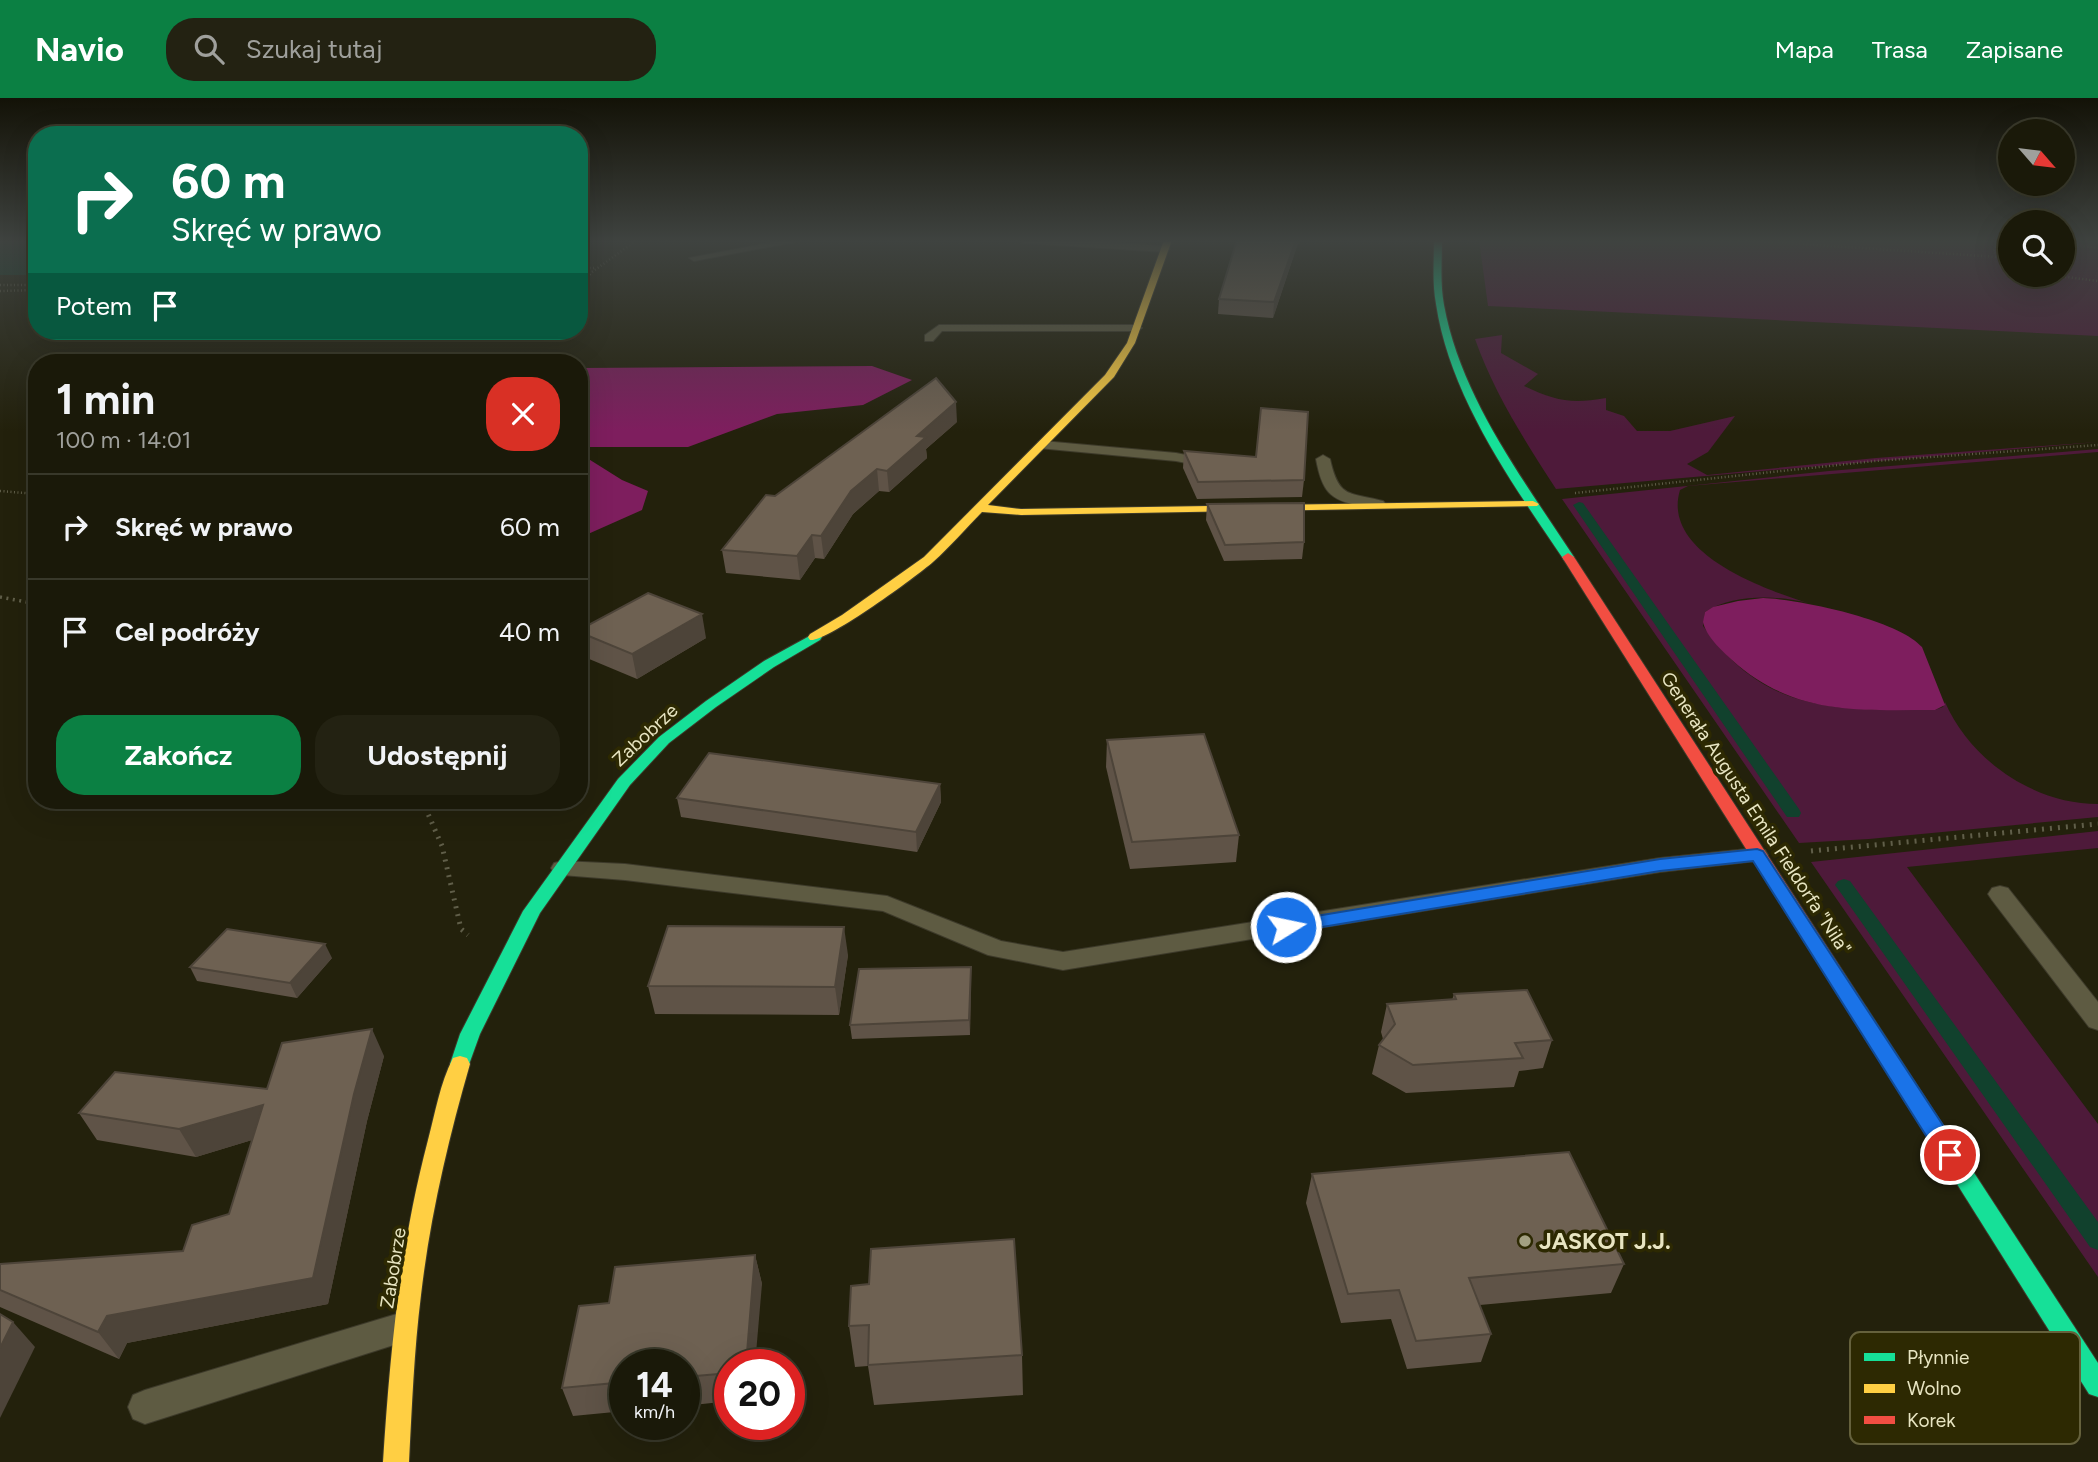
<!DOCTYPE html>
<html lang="pl">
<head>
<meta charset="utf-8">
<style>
	:root { --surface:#1a1909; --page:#232212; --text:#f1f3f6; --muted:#9fa09c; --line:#38382a; --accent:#0b8043 }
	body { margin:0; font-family:Figtree,sans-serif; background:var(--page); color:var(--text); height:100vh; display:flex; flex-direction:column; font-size:26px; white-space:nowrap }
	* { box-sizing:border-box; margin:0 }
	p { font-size:23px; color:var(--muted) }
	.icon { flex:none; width:38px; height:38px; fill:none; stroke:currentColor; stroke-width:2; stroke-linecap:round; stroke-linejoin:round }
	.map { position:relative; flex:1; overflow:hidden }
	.side { position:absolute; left:28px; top:256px; width:560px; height:455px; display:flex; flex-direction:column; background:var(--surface); border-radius:28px; box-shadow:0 7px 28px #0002,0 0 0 2px var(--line) }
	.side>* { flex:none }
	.hud { position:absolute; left:28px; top:28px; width:560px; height:214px; border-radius:28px; box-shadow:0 7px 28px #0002,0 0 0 2px var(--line); background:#0b6e4f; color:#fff; overflow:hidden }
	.needle { width:46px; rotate:118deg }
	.tools { position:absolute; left:1998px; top:21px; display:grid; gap:14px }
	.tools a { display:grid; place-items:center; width:77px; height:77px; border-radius:50%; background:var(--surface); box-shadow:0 7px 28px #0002,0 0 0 2px var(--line); font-size:35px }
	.speed { position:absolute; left:609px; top:1251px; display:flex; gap:14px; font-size:35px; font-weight:700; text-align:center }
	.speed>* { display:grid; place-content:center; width:91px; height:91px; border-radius:50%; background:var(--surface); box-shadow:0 7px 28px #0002,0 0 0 2px var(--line); line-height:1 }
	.speed small { font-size:18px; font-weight:400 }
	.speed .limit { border:10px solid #d22; background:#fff; color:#111 }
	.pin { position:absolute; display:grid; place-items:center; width:60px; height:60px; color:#fff; margin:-30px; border:4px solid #fff; border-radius:50%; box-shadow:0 2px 7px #0007 }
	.me { position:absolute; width:77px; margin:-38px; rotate:80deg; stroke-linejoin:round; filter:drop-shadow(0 0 5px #0008) }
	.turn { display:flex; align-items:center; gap:24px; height:147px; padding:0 28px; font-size:32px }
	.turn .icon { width:91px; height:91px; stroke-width:2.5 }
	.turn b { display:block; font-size:49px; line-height:60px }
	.then { display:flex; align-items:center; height:66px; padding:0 28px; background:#0003; gap:14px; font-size:26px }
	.round { display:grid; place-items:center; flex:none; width:74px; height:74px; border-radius:28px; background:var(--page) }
	.headline { display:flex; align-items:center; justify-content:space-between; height:119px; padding:0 28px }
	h1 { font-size:42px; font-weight:700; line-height:52px }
	.primary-button { display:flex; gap:14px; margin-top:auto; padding:14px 28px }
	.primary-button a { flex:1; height:80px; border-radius:28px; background:var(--accent); color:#fff; font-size:28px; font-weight:700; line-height:80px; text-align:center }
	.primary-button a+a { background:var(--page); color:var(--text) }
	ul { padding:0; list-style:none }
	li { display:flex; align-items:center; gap:21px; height:105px; padding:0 28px; border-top:2px solid var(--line) }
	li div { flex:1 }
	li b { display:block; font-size:26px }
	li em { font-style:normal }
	header { display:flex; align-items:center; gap:42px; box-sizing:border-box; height:98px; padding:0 35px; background:var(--accent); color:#fff }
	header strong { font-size:33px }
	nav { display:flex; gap:38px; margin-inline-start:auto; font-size:24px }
	.search { width:490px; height:63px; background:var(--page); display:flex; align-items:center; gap:18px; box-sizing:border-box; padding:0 24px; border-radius:28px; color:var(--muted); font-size:26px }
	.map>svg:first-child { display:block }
	.green { fill:#4e1a3a }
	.forest { fill:#7e1e5e }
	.water { fill:#11412d }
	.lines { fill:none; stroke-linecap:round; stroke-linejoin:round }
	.stream { fill:#11412d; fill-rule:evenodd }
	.lane-casing { stroke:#3d3a2a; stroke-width:2 }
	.fast-casing { stroke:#3d3a2a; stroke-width:2 }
	.slow-casing { stroke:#3d3a2a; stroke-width:2 }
	.jam-casing { stroke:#3d3a2a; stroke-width:2 }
	.path-far2 { stroke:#605e49; stroke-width:2.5; stroke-dasharray:1 2.5; stroke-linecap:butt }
	.path-far1 { stroke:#605e49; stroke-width:3.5; stroke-dasharray:2 4.5; stroke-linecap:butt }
	.path { stroke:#605e49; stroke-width:5; stroke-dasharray:2 6; stroke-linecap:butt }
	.lane { fill:#5e5b42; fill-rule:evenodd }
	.fast { fill:#16e098; fill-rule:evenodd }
	.slow { fill:#ffcf43; fill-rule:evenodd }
	.jam { fill:#f24e42; fill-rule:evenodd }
	.wall { fill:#5f5347 }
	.shaded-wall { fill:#4d4439 }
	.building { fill:#6e6152; stroke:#4d4439; stroke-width:2 }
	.route { fill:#1a73e8; stroke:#114b97; stroke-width:2 }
	.poi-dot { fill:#a3a082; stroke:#2d2902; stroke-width:2.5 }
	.labels { text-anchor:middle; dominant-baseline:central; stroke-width:7; stroke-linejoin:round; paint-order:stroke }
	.street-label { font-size:19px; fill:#e8e5c2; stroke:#2d2902 }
	.near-poi-label { font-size:23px; font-weight:bold; fill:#e8e5c2; stroke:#2d2902; text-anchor:start }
	.key { fill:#2d2902; stroke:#65613c; stroke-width:2 }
	.key-label { font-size:19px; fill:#e8e5c2 }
</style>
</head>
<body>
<header>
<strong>Navio</strong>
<div class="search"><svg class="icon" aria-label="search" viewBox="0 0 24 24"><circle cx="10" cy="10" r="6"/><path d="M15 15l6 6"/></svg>Szukaj tutaj</div>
<nav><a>Mapa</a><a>Trasa</a><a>Zapisane</a></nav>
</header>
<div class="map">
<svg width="2098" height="1364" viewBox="0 0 2098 1364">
	<rect width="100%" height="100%" fill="#23210c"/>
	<g class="green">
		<path d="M1479 142H2011V177H2063V142H2098V238L1488 208Z"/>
		<path d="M1502 237 1501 255 1538 276 1524 288C1556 303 1571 306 1606 300V312L1624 318 1637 333H1670L1735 318 1708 354 1687 366 1707 377 1876 360 2098 344 1556 391C1525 343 1494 295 1475 241Z"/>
		<path d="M2098 351V354L1688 388 1680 392C1661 455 1764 491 1808 505 1777 497 1733 496 1705 514L1703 528C1766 617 1837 612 1935 612L1943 609 1945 604C1970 662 2034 706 2098 706V719L1869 741 1799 745 1562 401 1829 373Z"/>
		<path d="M2098 733V750L1907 769 2098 1026V1179L1811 764Z"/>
	</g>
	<g class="forest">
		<path d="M872 268 912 282 863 307 777 316 688 349H579V270Z"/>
		<path d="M579 355 622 382 648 393 642 412 579 440Z"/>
		<path d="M1763 500C1799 501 1899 522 1922 549L1945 607 1935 612C1858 612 1794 618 1732 562 1721 552 1706 538 1703 524L1705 514 1713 509 1738 503Z"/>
	</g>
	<rect class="water" x="0" y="142" width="37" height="35"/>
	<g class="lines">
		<g class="stream">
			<path d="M1579 404 1583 405 1799 711 1801 715 1799 719H1787L1573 407Z"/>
			<path d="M1844 781 1850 783 2098 1124V1152L2090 1149 1838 791 1835 787 1838 783Z"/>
		</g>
		<g class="lane-casing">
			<g id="lane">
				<path d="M784 142H805L694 163 689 160Z"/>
				<path d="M1019 142H1068L1165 148 1170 151 1165 154 1024 145Z"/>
				<path d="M939 227H1136L1142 230 1136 233H942L933 243H925V237Z"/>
				<path d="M1043 343 1176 355 1217 363 1219 366 1212 370 1176 363 1038 350V344Z"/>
				<path d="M1323 357 1330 361C1339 401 1349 394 1383 403L1386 406 1383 409C1376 411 1369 409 1361 408 1329 402 1322 393 1316 361Z"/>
				<path d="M1757 750 1765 752 1768 757 1765 762 1660 774 1063 872 988 857 883 813 625 782 562 777 554 775 551 770 554 765 562 763 625 766 887 798 1001 843 1063 854 1660 760Z"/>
				<path d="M2000 788 2008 790 2098 904V932L2089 929 1992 802 1988 796 1992 790Z"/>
				<path d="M400 1215 411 1219 416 1230 411 1241 400 1245 145 1326 133 1321 128 1309 133 1297 145 1292Z"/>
			</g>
		</g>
		<g class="fast-casing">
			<g id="fast">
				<path d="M1434 142H1442C1442 164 1440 185 1444 207 1461 300 1523 381 1574 459L1572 462H1564C1512 385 1450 299 1436 206 1432 185 1434 163 1434 142Z"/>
				<path d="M815 535 820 536 822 539 820 542 774 569 716 609 669 645 630 687 540 815 480 936 467 972 460 974 453 972 450 966 460 936 523 813 618 681 659 639 706 603 764 563Z"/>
				<path d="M1859 907 1866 909 2098 1265V1299L2089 1296 1852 919 1849 914 1852 909Z"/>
			</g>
		</g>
		<g class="slow-casing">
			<g id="slow">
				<path d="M1164 142H1172L1135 245 1114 279 988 407 1021 411 1533 403 1539 406 1537 408 1021 417 982 414C966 430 950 449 933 464 917 478 826 545 810 542L808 539 810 536 842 517 924 459 1105 277 1127 245Z"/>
				<path d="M460 958 467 960 470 966C448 1042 430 1119 421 1197 414 1253 412 1308 409 1364H383C390 1255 400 1148 428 1042 435 1016 440 985 453 960Z"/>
			</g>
		</g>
		<g class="jam-casing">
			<path id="jam" d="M1568 455 1574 459 1866 909 1869 914 1866 919 1859 921 1852 919 1562 459Z"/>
		</g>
		<g class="path-far2">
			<path d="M1740 142 1998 159 2011 166"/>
			<path d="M2063 145 2098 150"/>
			<path d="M1997 158 1993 153 1997 148 2011 144"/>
			<path d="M579 170H596"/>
			<path d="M2051 177 2098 183"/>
			<path d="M579 184H583L592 174 637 142"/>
			<path d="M0 187H37"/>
			<path d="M0 193 37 192"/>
			<path d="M0 393 37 396"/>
			<path d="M1575 395 1875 363 2098 347"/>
		</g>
		<path class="path-far1" d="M0 499 37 506"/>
		<g class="path">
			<path d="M422 702 442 748 461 831 468 837"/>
			<path d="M1811 753 2098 726"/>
		</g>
		<use href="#lane" class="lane"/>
		<use href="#fast" class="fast"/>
		<use href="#slow" class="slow"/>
		<use href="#jam" class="jam"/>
	</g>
	<g class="wall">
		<path d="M1299 142 1273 220 1218 216 1219 201Z"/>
		<path d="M957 324 926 351 927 360 889 394 879 393 853 416 824 461 815 460 800 482 726 475 722 452 775 398Z"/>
		<path d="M1184 353 1304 382 1302 399 1197 401 1183 370Z"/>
		<path d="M1207 406 1304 444 1302 461 1224 463 1206 422Z"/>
		<path d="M579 532 706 540 637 581 582 558 579 545Z"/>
		<path d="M1107 642 1239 737 1236 764 1130 771 1106 669Z"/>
		<path d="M940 686 941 704 917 754 681 719 677 700Z"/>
		<path d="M848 857 839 917 655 916 648 888Z"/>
		<path d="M332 860 297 900 197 883 190 869Z"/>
		<path d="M971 869 970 937 852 941 850 927Z"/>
		<path d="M1454 896 1552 942 1543 970 1519 973 1514 989 1406 995 1372 976 1379 947 1383 941 1381 934 1387 906 1452 902Z"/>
		<path d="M384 958 367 1023 328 1206 127 1245 119 1261 0 1209V1166L183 1153 229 1116 252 1042 196 1059 97 1042 79 1015 267 991Z"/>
		<path d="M1312 1076 1624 1166 1611 1195 1480 1207 1491 1236 1481 1264 1407 1271 1391 1221 1341 1225 1306 1105Z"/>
		<path d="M755 1157 762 1186 730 1267V1303L684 1308V1267H625V1313L573 1318 562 1290 609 1205Z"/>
		<path d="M851 1188 1022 1257 1023 1297 874 1307 868 1268 855 1269 849 1228Z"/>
	</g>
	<g class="shaded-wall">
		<path d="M1296 142H1299L1273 220 1274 204Z"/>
		<path d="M956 304 957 324 926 351 927 360 889 394 887 373 917 338Z"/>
		<path d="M877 371 879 393 853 416 824 461 821 438 851 393Z"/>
		<path d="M812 437 815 460 800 482 797 458Z"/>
		<path d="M702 516 706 540 637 581 632 556Z"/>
		<path d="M940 686 941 704 917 754 916 734Z"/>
		<path d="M844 829 848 857 839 917 835 889Z"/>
		<path d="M325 846 332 860 297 900 290 885Z"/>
		<path d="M971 869V883L970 937 969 922Z"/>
		<path d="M372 931 384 958 367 1023 328 1206 127 1245 119 1261 98 1234 107 1218 313 1180 354 996Z"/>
		<path d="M263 1007 278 1034 196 1059 179 1031Z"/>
		<path d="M755 1157 762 1186 755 1267H746Z"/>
		<path d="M13 1224 35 1249 0 1320V1250Z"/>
	</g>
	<g class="building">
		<path d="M1237 142H1296L1274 204 1219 201Z"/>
		<path d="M936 280 956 304 917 338 926 339 887 373 877 371 851 393 821 438 812 437 797 458 722 452 766 397 775 398Z"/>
		<path d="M1261 310 1308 314 1304 382 1198 384 1184 353 1256 359Z"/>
		<path d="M1304 405V444L1225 447 1207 406Z"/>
		<path d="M648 495 702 516 632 556 579 534V532Z"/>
		<path d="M1204 636 1239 737 1132 744 1107 642Z"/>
		<path d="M709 655 940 686 916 734 677 700Z"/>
		<path d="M668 828 844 829 835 889 648 888Z"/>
		<path d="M227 831 325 846 290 885 190 869Z"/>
		<path d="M971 869 969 922 850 927 859 871Z"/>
		<path d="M1527 892 1552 942 1515 945 1523 960 1413 967 1379 947 1395 926 1387 906 1456 901 1454 896Z"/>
		<path d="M372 931 354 996 313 1180 107 1218 98 1234 0 1192V1166L183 1153 192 1127 229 1116 263 1007 179 1031 79 1015 115 974 267 991 282 945Z"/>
		<path d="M1569 1054 1624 1166 1469 1180 1491 1236 1416 1243 1399 1192 1348 1196 1312 1076Z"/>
		<path d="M1014 1141 1022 1257 868 1267 869 1227 849 1228 851 1188 869 1186 871 1151Z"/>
		<path d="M755 1157 746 1267H730V1275L684 1279V1267H625V1284L562 1290 579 1208 609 1205 615 1169Z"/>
		<path d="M0 1216 13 1224 0 1250Z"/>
	</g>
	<linearGradient id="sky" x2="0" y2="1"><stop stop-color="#131207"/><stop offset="0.43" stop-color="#3f4340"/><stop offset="1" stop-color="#3f4340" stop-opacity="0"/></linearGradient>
	<rect width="2098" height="333" fill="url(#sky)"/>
	<path class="route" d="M1757 751 1763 753 1958 1050 1961 1057 1958 1063 1950 1066 1942 1063 1753 763 1660 773 1286 835 1279 833 1276 829 1279 824 1286 823 1660 761Z"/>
	<circle class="poi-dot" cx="1525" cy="1143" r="7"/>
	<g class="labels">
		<g class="street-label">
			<text transform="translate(645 637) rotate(-43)">Zabobrze</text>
			<text transform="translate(1756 715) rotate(57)">Generała Augusta Emila Fieldorfa "Nila"</text>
			<text transform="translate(393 1170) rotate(-81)">Zabobrze</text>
		</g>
		<g class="near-poi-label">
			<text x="1539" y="1143">JASKOT J.J.</text>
		</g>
	</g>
	<rect x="1850" y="1234" width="230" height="112" rx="10" class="key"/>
	<rect x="1864" y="1255" width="31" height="8" fill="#16e098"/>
	<rect x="1864" y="1286" width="31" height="9" fill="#ffcf43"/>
	<rect x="1864" y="1318" width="31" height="8" fill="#f24e42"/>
	<g class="key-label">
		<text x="1907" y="1266">Płynnie</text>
		<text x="1907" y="1297">Wolno</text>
		<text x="1907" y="1329">Korek</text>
	</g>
</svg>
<div class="tools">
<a><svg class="needle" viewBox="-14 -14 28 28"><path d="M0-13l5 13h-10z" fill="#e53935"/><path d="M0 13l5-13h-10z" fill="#9fa09c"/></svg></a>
<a><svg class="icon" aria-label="search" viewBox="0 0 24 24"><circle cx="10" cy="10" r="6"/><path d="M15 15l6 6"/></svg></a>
</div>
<div class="speed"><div>14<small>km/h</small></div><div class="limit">20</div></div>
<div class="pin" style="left:1950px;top:1057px;background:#d93025"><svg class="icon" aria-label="arrive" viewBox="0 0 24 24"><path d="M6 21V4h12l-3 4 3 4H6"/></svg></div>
<svg class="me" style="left:1286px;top:829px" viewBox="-20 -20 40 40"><circle r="17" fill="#1a73e8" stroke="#fff" stroke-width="3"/><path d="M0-11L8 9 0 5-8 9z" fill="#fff"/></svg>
<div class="hud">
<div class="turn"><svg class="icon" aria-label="right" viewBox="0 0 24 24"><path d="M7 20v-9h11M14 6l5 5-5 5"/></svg><div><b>60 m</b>Skręć w prawo</div></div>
<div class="then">Potem<svg class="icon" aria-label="arrive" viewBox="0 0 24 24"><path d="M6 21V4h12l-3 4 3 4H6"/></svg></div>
</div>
<section class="side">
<div class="headline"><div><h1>1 min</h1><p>100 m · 14:01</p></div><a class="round" style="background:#d93025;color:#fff"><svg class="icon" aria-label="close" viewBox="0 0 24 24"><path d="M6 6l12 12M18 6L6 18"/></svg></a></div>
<ul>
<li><svg class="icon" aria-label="right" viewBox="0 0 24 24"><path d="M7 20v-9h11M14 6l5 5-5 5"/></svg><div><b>Skręć w prawo</b></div><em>60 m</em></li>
<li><svg class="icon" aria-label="arrive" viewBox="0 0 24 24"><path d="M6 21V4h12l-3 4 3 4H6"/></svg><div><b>Cel podróży</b></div><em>40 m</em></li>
</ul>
<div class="primary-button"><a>Zakończ</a><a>Udostępnij</a></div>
</section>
</div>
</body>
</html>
